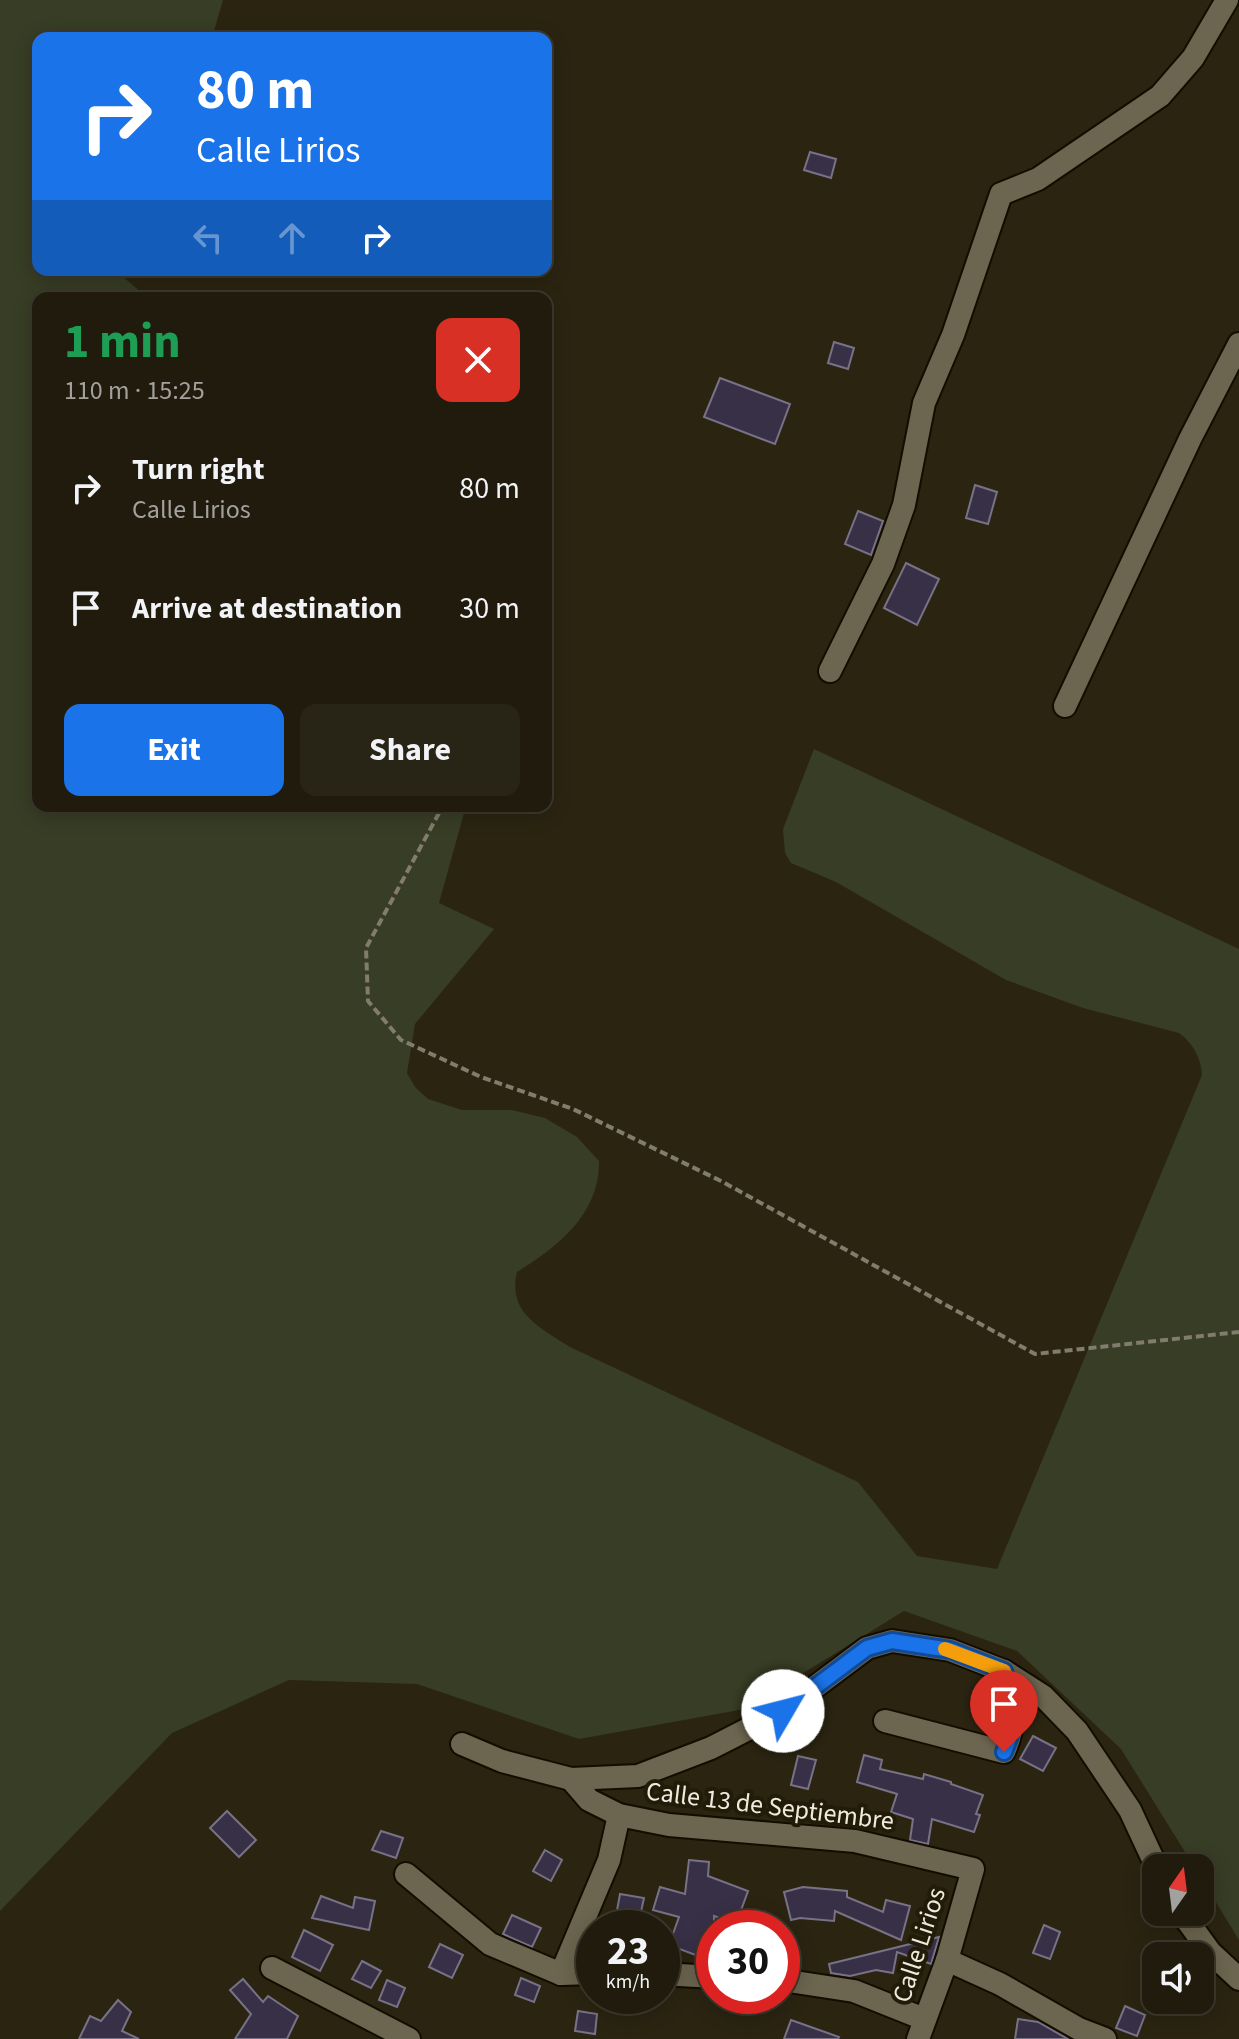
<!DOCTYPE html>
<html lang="en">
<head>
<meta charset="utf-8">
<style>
	:root { --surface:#201b0d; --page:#282416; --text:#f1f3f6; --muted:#a2a19d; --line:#3d392e; --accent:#1a73e8 }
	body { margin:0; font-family:"Source Sans 3",sans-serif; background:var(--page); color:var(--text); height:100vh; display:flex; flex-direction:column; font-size:30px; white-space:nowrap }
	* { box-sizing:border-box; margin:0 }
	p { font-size:26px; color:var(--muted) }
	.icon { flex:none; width:44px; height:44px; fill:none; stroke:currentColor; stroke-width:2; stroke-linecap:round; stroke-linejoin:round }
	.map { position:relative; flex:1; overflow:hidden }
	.details { position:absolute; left:32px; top:292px; width:520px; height:520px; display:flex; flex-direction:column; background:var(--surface); border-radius:16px; box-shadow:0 4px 20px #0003,0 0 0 2px var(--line) }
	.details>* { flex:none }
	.banner { position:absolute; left:32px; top:32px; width:520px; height:244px; border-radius:16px; box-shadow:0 4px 20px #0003,0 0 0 2px var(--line); background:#1a73e8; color:#fff; overflow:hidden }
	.needle { width:52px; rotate:14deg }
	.buttons { position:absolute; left:1142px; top:1854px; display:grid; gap:16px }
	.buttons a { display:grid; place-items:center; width:72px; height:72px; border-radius:16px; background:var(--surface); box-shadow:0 4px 20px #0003,0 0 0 2px var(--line); font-size:40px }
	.speed { position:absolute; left:576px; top:1910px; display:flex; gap:16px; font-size:40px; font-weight:700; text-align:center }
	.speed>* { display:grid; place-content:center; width:104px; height:104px; border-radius:50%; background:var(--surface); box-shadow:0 4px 20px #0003,0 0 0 2px var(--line); line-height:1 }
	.speed small { font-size:20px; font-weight:400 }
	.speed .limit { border:12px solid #d22; background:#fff; color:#111 }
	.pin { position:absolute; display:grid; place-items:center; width:68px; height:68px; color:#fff; margin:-82px -34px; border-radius:50% 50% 50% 0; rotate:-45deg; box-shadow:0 0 8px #0007 }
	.pin .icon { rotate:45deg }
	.me { position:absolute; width:88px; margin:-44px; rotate:53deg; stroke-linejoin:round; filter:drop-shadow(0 0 6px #0008) }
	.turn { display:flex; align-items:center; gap:28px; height:168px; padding:0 32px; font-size:36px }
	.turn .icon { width:104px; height:104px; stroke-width:2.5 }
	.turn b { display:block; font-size:56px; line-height:68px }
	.lanes { display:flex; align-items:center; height:76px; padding:0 32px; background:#0003; justify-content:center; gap:40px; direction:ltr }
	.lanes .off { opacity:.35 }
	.round { display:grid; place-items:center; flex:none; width:84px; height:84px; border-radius:16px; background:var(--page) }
	.headline { display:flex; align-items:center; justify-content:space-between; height:136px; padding:0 32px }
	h1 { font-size:48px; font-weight:700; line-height:60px; color:#1e9e55 }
	.button { display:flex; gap:16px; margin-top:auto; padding:16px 32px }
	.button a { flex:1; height:92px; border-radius:16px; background:var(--accent); color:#fff; font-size:32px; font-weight:700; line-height:92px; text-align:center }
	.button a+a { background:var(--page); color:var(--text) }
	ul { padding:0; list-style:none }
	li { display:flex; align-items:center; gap:24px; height:120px; padding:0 32px }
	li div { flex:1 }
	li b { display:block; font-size:30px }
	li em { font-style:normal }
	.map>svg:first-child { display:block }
	.green { fill:#383d25 }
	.building { fill:#383047; stroke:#787287; stroke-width:2 }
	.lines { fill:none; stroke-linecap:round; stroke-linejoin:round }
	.minor-casing { stroke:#130d00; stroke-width:26 }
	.path { stroke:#827c6c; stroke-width:4; stroke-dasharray:8 4; stroke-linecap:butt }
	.minor { stroke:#6c654f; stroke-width:22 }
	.route-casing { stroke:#114b97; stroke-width:20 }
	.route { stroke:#1a73e8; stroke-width:14 }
	.slow { stroke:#f59e0b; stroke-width:14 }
	.labels { text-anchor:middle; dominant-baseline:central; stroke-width:8; stroke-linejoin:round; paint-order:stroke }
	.street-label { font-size:26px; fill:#eeeade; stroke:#211b08 }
</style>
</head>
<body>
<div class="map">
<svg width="1239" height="2039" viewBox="0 0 1239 2039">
	<rect width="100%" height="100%" fill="#2b2411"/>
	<path class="green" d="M0 0H223L212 38H38V270H115L148 298H38V806H466L439 903 494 929 415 1024 407 1073 415 1087 428 1099 462 1110H512L545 1118 577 1137 599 1161C600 1214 558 1247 517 1272 507 1313 541 1328 570 1347L858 1482 917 1556 997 1569 1202 1075C1201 1058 1193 1043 1179 1033L1083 1008 1006 980 836 882 791 863 785 853 783 829 814 749 1239 949V1940L1200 1876V1868H1195L1121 1749 1017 1651 904 1611 745 1709 579 1739 417 1684 289 1680 172 1733 0 1911Z"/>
	<g class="building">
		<path d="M810 152 836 159 831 178 804 170Z"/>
		<path d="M834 342 854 348 848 369 828 363Z"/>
		<path d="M720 378 790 404 775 444 704 417Z"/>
		<path d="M975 485 997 492 988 524 966 518Z"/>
		<path d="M858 511 883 521 871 555 845 544Z"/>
		<path d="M906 563 939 579 917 625 884 608Z"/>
		<path d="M1033 1736 1056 1748 1043 1771 1020 1759Z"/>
		<path d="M864 1755 882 1760 880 1769 923 1779 924 1774 951 1782V1784L983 1795 976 1814 980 1815 974 1832 932 1819 928 1844 910 1840 913 1819 891 1812 897 1794 857 1782Z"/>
		<path d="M798 1756 816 1760 808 1789 791 1785Z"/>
		<path d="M227 1811 256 1840 239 1857 210 1828Z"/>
		<path d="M381 1831 403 1838 396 1858 372 1850Z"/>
		<path d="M545 1850 562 1860 551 1881 533 1871Z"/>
		<path d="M689 1860 709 1862 708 1876 748 1891 736 1924 714 1916V1962L669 1945 679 1917 653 1910 660 1887 685 1894Z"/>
		<path d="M803 1887 847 1891V1897L883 1912 886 1900 910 1906 901 1940 835 1911 834 1921 800 1918 791 1920 784 1892Z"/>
		<path d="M620 1894 644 1898 639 1921 616 1916Z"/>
		<path d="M321 1896 353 1908 355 1897 375 1901 369 1930 312 1918Z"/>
		<path d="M512 1915 541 1928 532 1947 503 1934Z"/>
		<path d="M1044 1925 1060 1932 1050 1959 1033 1953Z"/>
		<path d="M304 1930 333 1945 320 1971 292 1957Z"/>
		<path d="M939 1937 931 1964 897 1952 893 1973 876 1970 850 1976 831 1973 829 1964Z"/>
		<path d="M440 1944 463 1955 452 1978 429 1967Z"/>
		<path d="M362 1961 381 1971 371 1988 352 1979Z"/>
		<path d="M521 1978 540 1986 534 2002 515 1995Z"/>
		<path d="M243 1979 263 2002 268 1996 298 2016 287 2039H235L251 2014 230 1990Z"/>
		<path d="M387 1980 405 1988 397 2007 379 2000Z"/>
		<path d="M118 2000 131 2012 122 2031 139 2039H79L90 2016 101 2021Z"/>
		<path d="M1125 2006 1145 2015 1137 2036 1116 2028Z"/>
		<path d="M578 2011 597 2014 595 2034 575 2031Z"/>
		<path d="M1018 2019 1038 2022 1068 2039H1015Z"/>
		<path d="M791 2020 839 2037 838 2039H784Z"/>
	</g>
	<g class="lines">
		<g class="minor-casing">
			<g id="minor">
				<path d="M830 671 883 564 904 505 924 403 953 335 1001 194 1038 179 1160 96 1193 58 1227 0"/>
				<path d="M1065 706 1190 439 1239 344"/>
				<path d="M885 1721 1004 1752C1018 1719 1014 1704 1004 1671"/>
				<path d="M462 1744 502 1761 571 1779 638 1776 711 1748 783 1711 867 1648 892 1641 950 1650 1004 1671 1043 1696 1077 1731 1130 1810 1157 1868"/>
				<path d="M571 1779 589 1800 619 1815 669 1825 855 1841 973 1869 947 1960 918 2039"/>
				<path d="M406 1874 490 1944 561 1974 594 1973"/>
				<path d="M1181 1912 1210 1952 1239 1979"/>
				<path d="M947 1960 1000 1984 1079 2029 1105 2039"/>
				<path d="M272 1968 409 2039"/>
				<path d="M561 1974 609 1860 619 1815"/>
				<path d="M662 1974 714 1977"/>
				<path d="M782 1980 854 1991 924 2019"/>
			</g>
		</g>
		<path class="path" d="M439 813 366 948 368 1001 401 1040 481 1077 573 1109 721 1181 1035 1354 1239 1332"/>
		<use href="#minor" class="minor"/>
	</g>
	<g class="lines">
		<g class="route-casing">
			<path id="route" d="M783 1711 867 1648 892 1641 950 1650 1004 1671C1014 1704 1018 1719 1004 1752"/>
		</g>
		<use href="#route" class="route"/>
		<path class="slow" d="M945 1649 1004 1671 1005 1674"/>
	</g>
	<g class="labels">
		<g class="street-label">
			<text transform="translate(770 1806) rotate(7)">Calle 13 de Septiembre</text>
			<text transform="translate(919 1945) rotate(-72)">Calle Lirios</text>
		</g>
	</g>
</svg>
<div class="buttons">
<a><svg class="needle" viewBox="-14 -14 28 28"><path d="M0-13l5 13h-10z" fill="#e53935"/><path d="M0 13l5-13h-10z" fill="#a2a19d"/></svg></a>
<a><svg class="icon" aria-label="sound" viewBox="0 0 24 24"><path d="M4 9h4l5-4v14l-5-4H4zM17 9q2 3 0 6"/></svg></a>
</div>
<div class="speed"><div>23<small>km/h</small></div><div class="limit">30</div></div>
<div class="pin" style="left:1004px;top:1752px;background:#d93025"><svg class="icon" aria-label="arrive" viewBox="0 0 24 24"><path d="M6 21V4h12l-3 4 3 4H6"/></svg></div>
<svg class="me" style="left:783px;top:1711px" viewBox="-20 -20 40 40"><circle r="19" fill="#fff"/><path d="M0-13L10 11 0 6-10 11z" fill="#1a73e8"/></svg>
<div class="banner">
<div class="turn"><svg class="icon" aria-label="right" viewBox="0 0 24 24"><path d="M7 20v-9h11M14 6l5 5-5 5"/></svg><div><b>80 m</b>Calle Lirios</div></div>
<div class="lanes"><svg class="icon off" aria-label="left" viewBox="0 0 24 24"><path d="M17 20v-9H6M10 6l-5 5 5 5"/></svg><svg class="icon off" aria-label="ahead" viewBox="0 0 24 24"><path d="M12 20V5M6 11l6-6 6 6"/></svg><svg class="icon" aria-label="right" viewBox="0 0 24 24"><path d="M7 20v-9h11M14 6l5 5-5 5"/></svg></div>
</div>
<section class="details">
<div class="headline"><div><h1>1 min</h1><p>110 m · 15:25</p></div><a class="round" style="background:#d93025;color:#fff"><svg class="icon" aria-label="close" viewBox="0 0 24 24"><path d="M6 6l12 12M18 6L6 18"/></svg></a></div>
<ul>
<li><svg class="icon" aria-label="right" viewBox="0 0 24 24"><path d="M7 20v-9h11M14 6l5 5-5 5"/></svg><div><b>Turn right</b><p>Calle Lirios</p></div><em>80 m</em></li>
<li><svg class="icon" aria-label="arrive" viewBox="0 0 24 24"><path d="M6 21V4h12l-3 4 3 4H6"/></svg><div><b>Arrive at destination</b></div><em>30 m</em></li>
</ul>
<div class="button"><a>Exit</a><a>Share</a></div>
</section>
</div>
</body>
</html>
